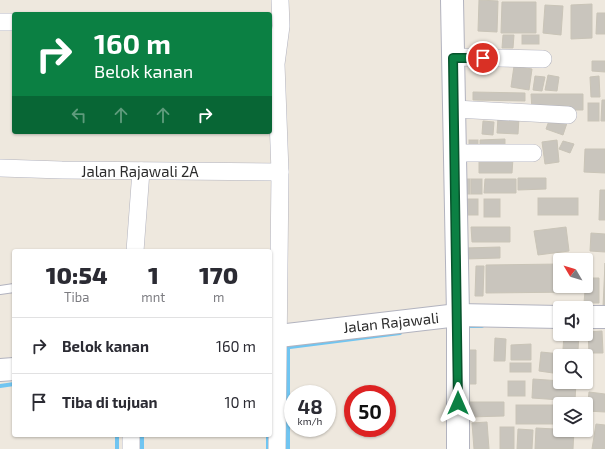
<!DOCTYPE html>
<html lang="id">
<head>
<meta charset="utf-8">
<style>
	:root { --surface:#fff; --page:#f2f2f3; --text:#2b2b33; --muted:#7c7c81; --line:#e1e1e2 }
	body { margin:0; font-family:"Exo 2",sans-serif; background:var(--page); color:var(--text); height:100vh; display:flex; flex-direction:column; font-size:15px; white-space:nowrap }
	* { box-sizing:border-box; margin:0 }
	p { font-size:13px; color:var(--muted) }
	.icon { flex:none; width:22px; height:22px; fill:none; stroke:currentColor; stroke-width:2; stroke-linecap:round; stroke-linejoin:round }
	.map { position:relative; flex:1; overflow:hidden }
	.details { position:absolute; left:12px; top:249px; width:260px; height:188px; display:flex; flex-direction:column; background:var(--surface); border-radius:4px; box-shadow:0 1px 3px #0004 }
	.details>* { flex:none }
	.guide { position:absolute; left:12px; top:12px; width:260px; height:122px; border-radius:4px; box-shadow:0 1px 3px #0004; background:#0b8043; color:#fff; overflow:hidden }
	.needle { width:26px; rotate:308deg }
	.controls { position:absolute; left:553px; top:253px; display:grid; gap:8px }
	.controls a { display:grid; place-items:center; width:40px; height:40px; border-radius:4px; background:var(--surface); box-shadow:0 1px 3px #0004; font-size:20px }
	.speed { position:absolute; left:284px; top:385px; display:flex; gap:8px; font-size:20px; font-weight:700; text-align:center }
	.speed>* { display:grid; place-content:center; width:52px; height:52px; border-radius:50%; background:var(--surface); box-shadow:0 1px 3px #0004; line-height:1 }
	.speed small { font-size:10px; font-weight:400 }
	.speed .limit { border:6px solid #d22; background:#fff; color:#111 }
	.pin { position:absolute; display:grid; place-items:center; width:34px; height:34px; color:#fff; margin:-17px; border:2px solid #fff; border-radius:50%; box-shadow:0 1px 4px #0007 }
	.me { position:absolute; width:44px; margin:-22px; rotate:0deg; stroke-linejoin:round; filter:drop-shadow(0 0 3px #0008) }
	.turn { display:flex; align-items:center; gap:14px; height:84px; padding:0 16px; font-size:18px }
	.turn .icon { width:52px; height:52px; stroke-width:2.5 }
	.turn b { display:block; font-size:28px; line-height:34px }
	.lanes { display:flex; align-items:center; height:38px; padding:0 16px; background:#0003; justify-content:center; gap:20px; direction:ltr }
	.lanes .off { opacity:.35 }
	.eta { display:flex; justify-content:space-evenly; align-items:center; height:68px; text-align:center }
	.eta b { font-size:24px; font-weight:800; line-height:28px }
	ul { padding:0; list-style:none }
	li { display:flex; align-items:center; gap:12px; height:56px; padding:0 16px; border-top:1px solid var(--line) }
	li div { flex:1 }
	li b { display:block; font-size:15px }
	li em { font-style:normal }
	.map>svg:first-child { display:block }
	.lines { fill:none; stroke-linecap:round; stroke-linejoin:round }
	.stream { stroke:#70c5f1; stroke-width:4 }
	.building { fill:#c9c5bd; stroke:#c9c4b7 }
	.lane-casing { stroke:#b2b3bf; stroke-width:10 }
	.street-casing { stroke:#b2b3bf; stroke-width:18 }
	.secondary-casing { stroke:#b2b3bf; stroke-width:24 }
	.lane { stroke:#fff; stroke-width:8 }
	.street { stroke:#fff; stroke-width:17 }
	.secondary { stroke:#fff; stroke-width:22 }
	.route-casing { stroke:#07532c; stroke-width:10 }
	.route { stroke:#0b8043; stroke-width:7 }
	.labels { text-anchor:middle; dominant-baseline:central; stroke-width:3.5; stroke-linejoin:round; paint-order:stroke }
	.street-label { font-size:15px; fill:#2c2c2c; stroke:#fff }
</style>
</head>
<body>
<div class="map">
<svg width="605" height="449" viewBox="0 0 605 449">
	<rect width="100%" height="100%" fill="#eee8de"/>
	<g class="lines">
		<g class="stream">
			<path d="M559 307H587"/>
			<path d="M464 326H482"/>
			<path d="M282 348 400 333"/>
			<path d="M0 386 14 384"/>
			<path d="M117 449V435"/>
			<path d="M142 449V435"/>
			<path d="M268 449V435"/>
			<path d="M288 449V347"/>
		</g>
	</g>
	<g class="building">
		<path d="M479 0 498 1 497 32 478 31Z"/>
		<path d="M502 2H536V33H501Z"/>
		<path d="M592 4V38L571 39V5Z"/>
		<path d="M545 5 563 6 561 35 543 33Z"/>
		<path d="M597 13H605V34H596Z"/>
		<path d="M503 35H514L513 48H502Z"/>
		<rect x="522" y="35" width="17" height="9"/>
		<path d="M592 61H605V72L592 71Z"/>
		<path d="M514 66 532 69 529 90 511 87Z"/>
		<path d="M548 75 559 77 557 91 545 90Z"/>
		<path d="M535 76 545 77 542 91 533 90Z"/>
		<path d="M599 76 600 97H591L590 77Z"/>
		<path d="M473 92 525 93V101L473 100Z"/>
		<path d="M531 94H583V110H532Z"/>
		<path d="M602 100H605V121H601Z"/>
		<rect x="588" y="103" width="11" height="18"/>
		<path d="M498 117 519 118 518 134 497 133Z"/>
		<path d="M550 118 567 123 563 135 546 129Z"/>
		<path d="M483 121 494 122 493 135 482 134Z"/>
		<path d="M505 139V152H480V140Z"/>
		<rect x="469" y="140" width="9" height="8"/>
		<path d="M557 140 559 162 545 164 542 142Z"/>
		<path d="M563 141 574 144 570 153 559 149Z"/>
		<path d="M585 149H605V173L584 172Z"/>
		<path d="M479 157 513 158 512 173H479Z"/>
		<path d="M518 178H546V189L518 190Z"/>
		<rect x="465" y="179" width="5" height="15"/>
		<rect x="471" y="179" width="11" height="15"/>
		<path d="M485 179H516V193H484Z"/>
		<path d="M600 190H605V220H599Z"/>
		<rect x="538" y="198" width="40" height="17"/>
		<rect x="464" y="199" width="14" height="16"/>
		<rect x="484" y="199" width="16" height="18"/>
		<path d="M471 227H510V242H472Z"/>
		<path d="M566 227 569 251 538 255 534 231Z"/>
		<path d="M591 233 605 234V252L590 251Z"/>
		<path d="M500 247V258L465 259V248Z"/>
		<path d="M605 263V307H603Z"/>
		<path d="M560 264V286H578V292L486 293V265Z"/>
		<path d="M476 266H484L483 296H475Z"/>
		<path d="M586 278H599V303H584Z"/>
		<path d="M602 331 603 353H589L588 332Z"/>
		<path d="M564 335H579L578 350 563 349Z"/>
		<path d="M495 338 506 339 505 361H494Z"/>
		<path d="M531 344V360H511V345Z"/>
		<path d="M468 350H476V384H467Z"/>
		<path d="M541 352 580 356H560V374L539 371Z"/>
		<rect x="510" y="363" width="21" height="9"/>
		<path d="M533 379 576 382 575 401 532 398Z"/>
		<rect x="508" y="381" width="17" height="15"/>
		<path d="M589 392 605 394V412L587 411Z"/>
		<path d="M469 402H504V416L469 417Z"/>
		<rect x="516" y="405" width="44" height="19"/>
		<path d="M487 422 489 449H474L472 423Z"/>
		<path d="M596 424 605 425V449H592Z"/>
		<rect x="500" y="427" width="14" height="22"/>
		<path d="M536 428 574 430 573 449H535Z"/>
		<path d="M518 429 533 430 532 449H517Z"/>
	</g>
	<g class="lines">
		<g class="lane-casing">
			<path id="lane" d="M0 290 14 288"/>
		</g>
		<g class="street-casing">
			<g id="street">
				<path d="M0 22H14"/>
				<path d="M453 57 543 59"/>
				<path d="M455 109 568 115"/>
				<path d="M455 153H533"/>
				<path d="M0 168 62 170 280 172"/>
				<path d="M135 251 141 171"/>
				<path d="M131 449V435"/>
				<path d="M277 449 280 172 276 64 281 26 280 0"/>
			</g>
		</g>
		<g class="secondary-casing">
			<g id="secondary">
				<path d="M452 0 458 315V449"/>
				<path d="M586 317H605"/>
				<path d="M270 337 458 315 560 317"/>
				<path d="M0 370 14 369"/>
			</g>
		</g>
		<use href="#lane" class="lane"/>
		<use href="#street" class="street"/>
		<use href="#secondary" class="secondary"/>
	</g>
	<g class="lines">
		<g class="route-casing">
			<path id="route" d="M458 403 453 58H483"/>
		</g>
		<use href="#route" class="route"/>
	</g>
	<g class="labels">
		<g class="street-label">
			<text x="140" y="171">Jalan Rajawali 2A</text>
			<text transform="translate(391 322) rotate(-6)">Jalan Rajawali</text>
		</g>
	</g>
</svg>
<div class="controls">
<a><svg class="needle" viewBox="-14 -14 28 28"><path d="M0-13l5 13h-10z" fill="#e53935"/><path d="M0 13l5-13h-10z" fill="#7c7c81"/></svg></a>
<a><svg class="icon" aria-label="sound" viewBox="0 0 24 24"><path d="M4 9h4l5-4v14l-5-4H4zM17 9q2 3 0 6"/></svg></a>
<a><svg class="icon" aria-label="search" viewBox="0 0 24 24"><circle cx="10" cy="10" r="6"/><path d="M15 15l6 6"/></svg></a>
<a><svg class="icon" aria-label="layers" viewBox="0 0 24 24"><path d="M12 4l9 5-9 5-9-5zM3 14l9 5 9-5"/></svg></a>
</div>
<div class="speed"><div>48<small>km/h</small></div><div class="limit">50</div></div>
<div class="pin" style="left:483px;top:58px;background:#d93025"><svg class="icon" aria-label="arrive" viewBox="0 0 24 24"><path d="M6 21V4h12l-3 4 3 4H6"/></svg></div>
<svg class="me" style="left:458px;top:403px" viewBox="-20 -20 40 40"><path d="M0-17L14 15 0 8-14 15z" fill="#0b8043" stroke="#fff" stroke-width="4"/></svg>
<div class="guide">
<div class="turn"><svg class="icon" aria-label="right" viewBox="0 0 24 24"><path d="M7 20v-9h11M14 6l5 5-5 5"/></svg><div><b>160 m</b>Belok kanan</div></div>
<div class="lanes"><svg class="icon off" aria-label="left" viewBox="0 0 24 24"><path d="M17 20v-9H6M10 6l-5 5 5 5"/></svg><svg class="icon off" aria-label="ahead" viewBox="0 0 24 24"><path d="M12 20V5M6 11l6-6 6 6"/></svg><svg class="icon off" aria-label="ahead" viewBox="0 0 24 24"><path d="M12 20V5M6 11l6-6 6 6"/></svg><svg class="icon" aria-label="right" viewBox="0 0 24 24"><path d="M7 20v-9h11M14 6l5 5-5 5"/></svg></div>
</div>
<section class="details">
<div class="eta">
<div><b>10:54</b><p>Tiba</p></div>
<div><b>1</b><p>mnt</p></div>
<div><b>170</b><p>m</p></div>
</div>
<ul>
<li><svg class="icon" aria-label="right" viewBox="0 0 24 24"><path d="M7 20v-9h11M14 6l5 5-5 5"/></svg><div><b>Belok kanan</b></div><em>160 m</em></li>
<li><svg class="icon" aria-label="arrive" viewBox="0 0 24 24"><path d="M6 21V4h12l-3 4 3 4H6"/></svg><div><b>Tiba di tujuan</b></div><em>10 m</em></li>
</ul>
</section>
</div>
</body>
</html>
